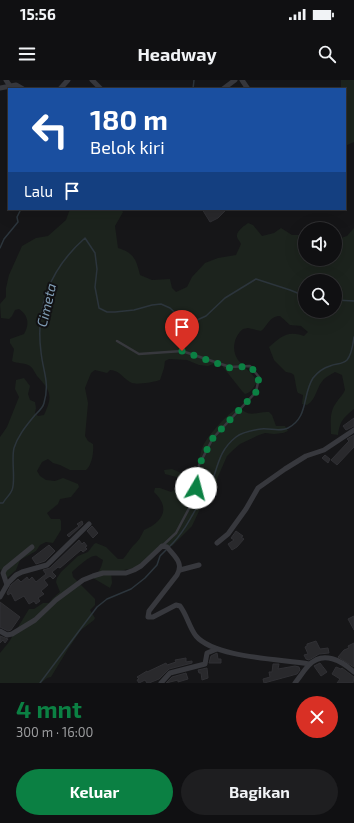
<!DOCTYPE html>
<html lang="id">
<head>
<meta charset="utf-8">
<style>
	:root { --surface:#101012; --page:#1e1e20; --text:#f1f3f6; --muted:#9c9d9f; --line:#303032; --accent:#0b8043 }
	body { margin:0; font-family:"Exo 2",sans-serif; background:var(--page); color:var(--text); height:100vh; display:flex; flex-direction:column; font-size:15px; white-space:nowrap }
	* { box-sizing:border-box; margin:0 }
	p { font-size:13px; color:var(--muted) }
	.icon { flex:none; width:22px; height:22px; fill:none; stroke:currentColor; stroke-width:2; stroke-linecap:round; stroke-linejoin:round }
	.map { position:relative; height:603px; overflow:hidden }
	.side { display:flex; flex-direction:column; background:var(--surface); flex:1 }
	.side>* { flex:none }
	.guide { position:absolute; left:8px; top:8px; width:338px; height:122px; border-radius:0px; box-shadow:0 4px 16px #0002,0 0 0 1px var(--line); background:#1a4fa0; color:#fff; overflow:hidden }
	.fabs { position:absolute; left:298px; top:142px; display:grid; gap:8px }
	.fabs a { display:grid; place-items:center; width:44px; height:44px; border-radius:50%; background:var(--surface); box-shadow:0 4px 16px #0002,0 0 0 1px var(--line); font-size:20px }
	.pin { position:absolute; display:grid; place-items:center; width:34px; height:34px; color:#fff; margin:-41px -17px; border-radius:50% 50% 50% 0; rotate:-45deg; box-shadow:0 0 4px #0007 }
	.pin .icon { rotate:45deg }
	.me { position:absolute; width:44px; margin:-22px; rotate:8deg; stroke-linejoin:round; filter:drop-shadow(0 0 3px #0008) }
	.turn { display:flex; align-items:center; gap:14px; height:84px; padding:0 16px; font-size:18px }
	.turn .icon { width:52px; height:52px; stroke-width:2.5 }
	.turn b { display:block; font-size:28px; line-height:34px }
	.then { display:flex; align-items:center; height:38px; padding:0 16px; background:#0003; gap:8px; font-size:15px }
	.round { display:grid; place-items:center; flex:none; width:42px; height:42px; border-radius:21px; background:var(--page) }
	.overview { display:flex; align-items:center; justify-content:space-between; height:68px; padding:0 16px }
	h1 { font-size:24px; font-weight:700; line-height:30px; color:var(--accent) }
	.cta { display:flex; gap:8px; margin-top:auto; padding:8px 16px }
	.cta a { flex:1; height:46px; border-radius:24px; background:var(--accent); color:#fff; font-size:16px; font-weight:700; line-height:46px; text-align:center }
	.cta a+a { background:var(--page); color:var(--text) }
	.status { display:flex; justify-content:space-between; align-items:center; height:28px; padding:0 20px; background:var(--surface); direction:ltr }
	.status svg { height:11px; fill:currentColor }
	header { display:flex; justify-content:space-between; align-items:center; height:52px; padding:0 16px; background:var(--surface); font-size:18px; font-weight:700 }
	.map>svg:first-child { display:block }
	.green { fill:#1c231d; fill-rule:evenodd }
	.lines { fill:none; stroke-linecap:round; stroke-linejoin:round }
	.stream { stroke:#2c353c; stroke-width:1.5 }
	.building { fill:#29292c; stroke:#303034 }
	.lane { stroke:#37383d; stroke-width:2.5 }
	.street { stroke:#37383d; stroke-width:5 }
	.route { stroke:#0b8043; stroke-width:7; stroke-dasharray:0 12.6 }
	.labels { text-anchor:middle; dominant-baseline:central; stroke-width:4; stroke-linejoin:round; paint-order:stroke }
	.water-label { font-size:14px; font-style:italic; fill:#7f9bb3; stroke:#111113 }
</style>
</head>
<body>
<div class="status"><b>15:56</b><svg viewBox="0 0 49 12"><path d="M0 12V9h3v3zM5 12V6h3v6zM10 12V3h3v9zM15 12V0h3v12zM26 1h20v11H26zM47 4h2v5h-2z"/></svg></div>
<header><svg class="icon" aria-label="menu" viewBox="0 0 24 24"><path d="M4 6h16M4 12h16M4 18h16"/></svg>Headway<svg class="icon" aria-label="search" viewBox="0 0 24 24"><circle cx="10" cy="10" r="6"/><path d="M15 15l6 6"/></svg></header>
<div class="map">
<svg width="354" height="603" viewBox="0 0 354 603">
	<rect width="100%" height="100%" fill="#161618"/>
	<g class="green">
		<path d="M341 0H354V62L345 66V9H340L341 7Z"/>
		<path d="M70 129H121L123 132 115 146 118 168C134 173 136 179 140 195L152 200 170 199 172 208 176 212 187 207 192 197 205 183 218 178 236 175 241 164C240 161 236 158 237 155 237 151 245 145 248 143L253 145 262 156 274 153 281 148 292 155H305V179H335V160L347 156 354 148V329C343 338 340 341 338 355L331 354C331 344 329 332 336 323 339 318 343 315 345 310L342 295 335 292C332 294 327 296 324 299 316 307 317 319 307 325L302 324 303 315 298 313 297 311 294 295 291 293 286 292 274 280 269 267C281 257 287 250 304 256L308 252 301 246 290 245 280 236C269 236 268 246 261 251L248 248 243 249C234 256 231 270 238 280 244 287 252 293 257 301 255 306 251 313 245 314L242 311 219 282 208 286 199 285 187 280 169 279 165 281 164 288 160 300C155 302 136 305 132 303 123 299 120 290 110 290L107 293 95 290 91 293 85 308 88 323 85 356 88 361 93 364C94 372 92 385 86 390H70L60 385 53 383 48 379 42 382 37 391 40 396 46 400 55 401 63 398 78 404 79 407 71 417 60 419 58 424 47 433 51 439H60L61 441V450L53 463 46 462 40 465 36 471 20 480 16 490 7 498 0 489V357L7 347 19 317 15 309 16 300 24 298 30 306 28 314 30 320 35 322 36 328 35 333 38 336 44 335C53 316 51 311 37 296 35 293 33 288 30 286 24 282 17 284 12 281L14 269 10 263V259L24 254C30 244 28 235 19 229L15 230 12 236 9 239 1 238 0 224 6 217V208L9 195 22 166 36 158 48 156 66 140ZM305 201H335V231H305Z"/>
		<path d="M239 327C251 339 255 331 269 332L272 335 276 346H285L288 351 283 353 274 354 265 353 259 355 240 364 232 371 227 376 217 399V403L208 420 200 429 192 446 172 466 165 465C159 468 157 474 152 479 145 487 121 491 111 492L112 503 110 508 93 498C99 492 101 489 103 480 101 479 98 477 97 476 91 474 78 487 73 491L72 492 73 497 95 519V525L90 530 95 538 94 540 81 550 68 569 51 597 47 598 41 603H0V573L9 562 29 529H34L43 523H49L53 518 60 512 56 502 57 498 61 492 78 476 88 472 94 464 96 463 106 467 118 479H123C127 475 129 470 133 466 140 459 140 458 144 450 163 442 171 428 154 412L155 408H160L171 412 176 409 182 402 180 398 165 394 164 390 172 389 191 397C202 391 198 375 203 366 208 355 228 333 239 327Z"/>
	</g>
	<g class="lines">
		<g class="stream">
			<path d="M193 9 194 0"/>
			<path d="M0 168 4 159 18 142 17 137 21 129"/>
			<path d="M335 220 354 221"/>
			<path d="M0 423H3C5 419 10 415 12 410 16 401 11 380 14 368 18 355 27 345 35 335 38 332 43 328 44 323 50 302 43 292 41 272 35 226 50 189 85 158L95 173 97 189 95 207 99 228 107 232H115L134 230 152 225 161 224 170 228 183 240H197L206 236 225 218 256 199 290 210 305 216"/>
			<path d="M169 467C184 453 194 432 204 414 207 408 212 402 214 396 219 380 222 368 236 357 241 353 254 350 261 349 270 348 280 352 288 348 309 337 302 315 313 298 317 293 323 288 330 286 336 283 342 285 347 280 352 274 353 264 354 257"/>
			<path d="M40 603 97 527 107 519 131 509 145 498 157 485 160 476 166 470"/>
		</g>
	</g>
	<g class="building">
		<path d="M202 129H227L218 138 210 142Z"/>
		<path d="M354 338V346L346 350 343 346Z"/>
		<path d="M354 355V367L337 385 331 380 349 361 347 359Z"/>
		<path d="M325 375 330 379 328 383 322 378Z"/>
		<path d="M82 441 83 444 69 457 67 455 79 446 77 444Z"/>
		<path d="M92 446 98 453 93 458 87 451Z"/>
		<path d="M236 451 243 456 241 457 244 459 237 467 232 470 228 464 234 460 231 458Z"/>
		<path d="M79 460 82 464 84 462 87 466 85 467 87 469 83 472 81 470 60 488 58 487 52 492 56 496 53 499 50 496 44 500 48 505 41 511 44 514 38 518 40 521 36 524 34 521 29 524 24 516 15 521 11 513 8 515 7 513 11 505 18 499 21 502 27 497 29 500 32 497 36 502 46 494 43 490 50 488Z"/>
		<path d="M49 465 55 471 45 481 36 484 32 478Z"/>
		<path d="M0 522 20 537 11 550 8 551 0 547Z"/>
		<path d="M354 536V550L348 539Z"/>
		<path d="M0 556 8 559 5 563 3 560 0 563Z"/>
		<path d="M316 561 320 569 328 568 329 573 319 574 309 580 306 579 304 575 308 574 305 567 307 566V564Z"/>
		<path d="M354 563V587L338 577 344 570 349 568 348 566Z"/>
		<path d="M217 573 218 579H221V583H209L211 576Z"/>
		<path d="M186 578V582L192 581V583L169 589 159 599 149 603H147L145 600 139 603 137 600 139 599 137 597 147 591V592L166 583 167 585 176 582 175 580Z"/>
		<path d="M320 583 327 592 321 596 314 586Z"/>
		<path d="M273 584H279L278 589 295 586 299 587 300 590 297 594 264 603 263 599 270 597 269 592H272Z"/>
		<path d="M336 587 341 589 342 588 354 597 353 603H337L340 599 332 594Z"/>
		<path d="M207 588 208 598 202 600 201 593H199L198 590Z"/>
		<path d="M186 593 188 599 178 602V600L166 603 172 597Z"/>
	</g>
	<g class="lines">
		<path class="lane" d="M117 261 139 274 182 271 230 287 250 286 259 297 256 312 213 358 199 385 194 419 176 453 162 466"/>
		<g class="street">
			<path d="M6 0 10 6"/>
			<path d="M92 0 101 9"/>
			<path d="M242 0 248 9"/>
			<path d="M0 8 16 5 23 9"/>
			<path d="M60 9 68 0"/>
			<path d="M223 9 235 0"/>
			<path d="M217 463 228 454 246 429 258 408 285 389 306 376 324 370 354 350"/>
			<path d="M180 490 199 485"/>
			<path d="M7 505 3 493 5 489 32 467"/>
			<path d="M0 517 8 503 16 495 22 492 47 485 89 444"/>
			<path d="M0 551 7 555 12 554 35 540 56 520 83 500 93 496 103 493H126L134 490 141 486 160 468 162 466 167 467C175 477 184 483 177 495L149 531 148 537H153L176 525 180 526C187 535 189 547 196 556 215 578 281 579 309 584"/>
			<path d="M161 603 170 593 205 584 207 573 217 569"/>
			<path d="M295 603C300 597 304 590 309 585 323 570 342 581 354 592"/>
		</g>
	</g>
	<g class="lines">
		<path class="route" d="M182 271 230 288 250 286 259 297 256 312 213 358 199 385 196 408"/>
	</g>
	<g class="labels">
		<g class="water-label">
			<text transform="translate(46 225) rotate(-77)">Cimeta</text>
		</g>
	</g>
</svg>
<div class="fabs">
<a><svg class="icon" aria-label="sound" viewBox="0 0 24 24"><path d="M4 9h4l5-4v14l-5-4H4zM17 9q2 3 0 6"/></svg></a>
<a><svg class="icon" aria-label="search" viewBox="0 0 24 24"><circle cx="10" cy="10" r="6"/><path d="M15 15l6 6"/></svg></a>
</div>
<div class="pin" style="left:182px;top:271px;background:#d93025"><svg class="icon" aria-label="arrive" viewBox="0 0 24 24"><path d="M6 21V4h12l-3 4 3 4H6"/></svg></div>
<svg class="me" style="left:196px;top:408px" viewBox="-20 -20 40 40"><circle r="19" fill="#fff"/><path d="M0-13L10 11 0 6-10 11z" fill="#0b8043"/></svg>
<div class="guide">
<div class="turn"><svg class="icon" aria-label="left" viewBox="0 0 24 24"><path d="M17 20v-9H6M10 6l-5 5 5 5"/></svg><div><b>180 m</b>Belok kiri</div></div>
<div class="then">Lalu<svg class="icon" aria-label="arrive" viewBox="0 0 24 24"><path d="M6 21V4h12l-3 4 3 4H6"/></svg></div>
</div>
</div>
<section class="side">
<div class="overview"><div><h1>4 mnt</h1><p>300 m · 16:00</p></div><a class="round" style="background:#d93025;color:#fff"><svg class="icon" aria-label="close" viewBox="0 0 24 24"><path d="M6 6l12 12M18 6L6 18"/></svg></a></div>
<div class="cta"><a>Keluar</a><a>Bagikan</a></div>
</section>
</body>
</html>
